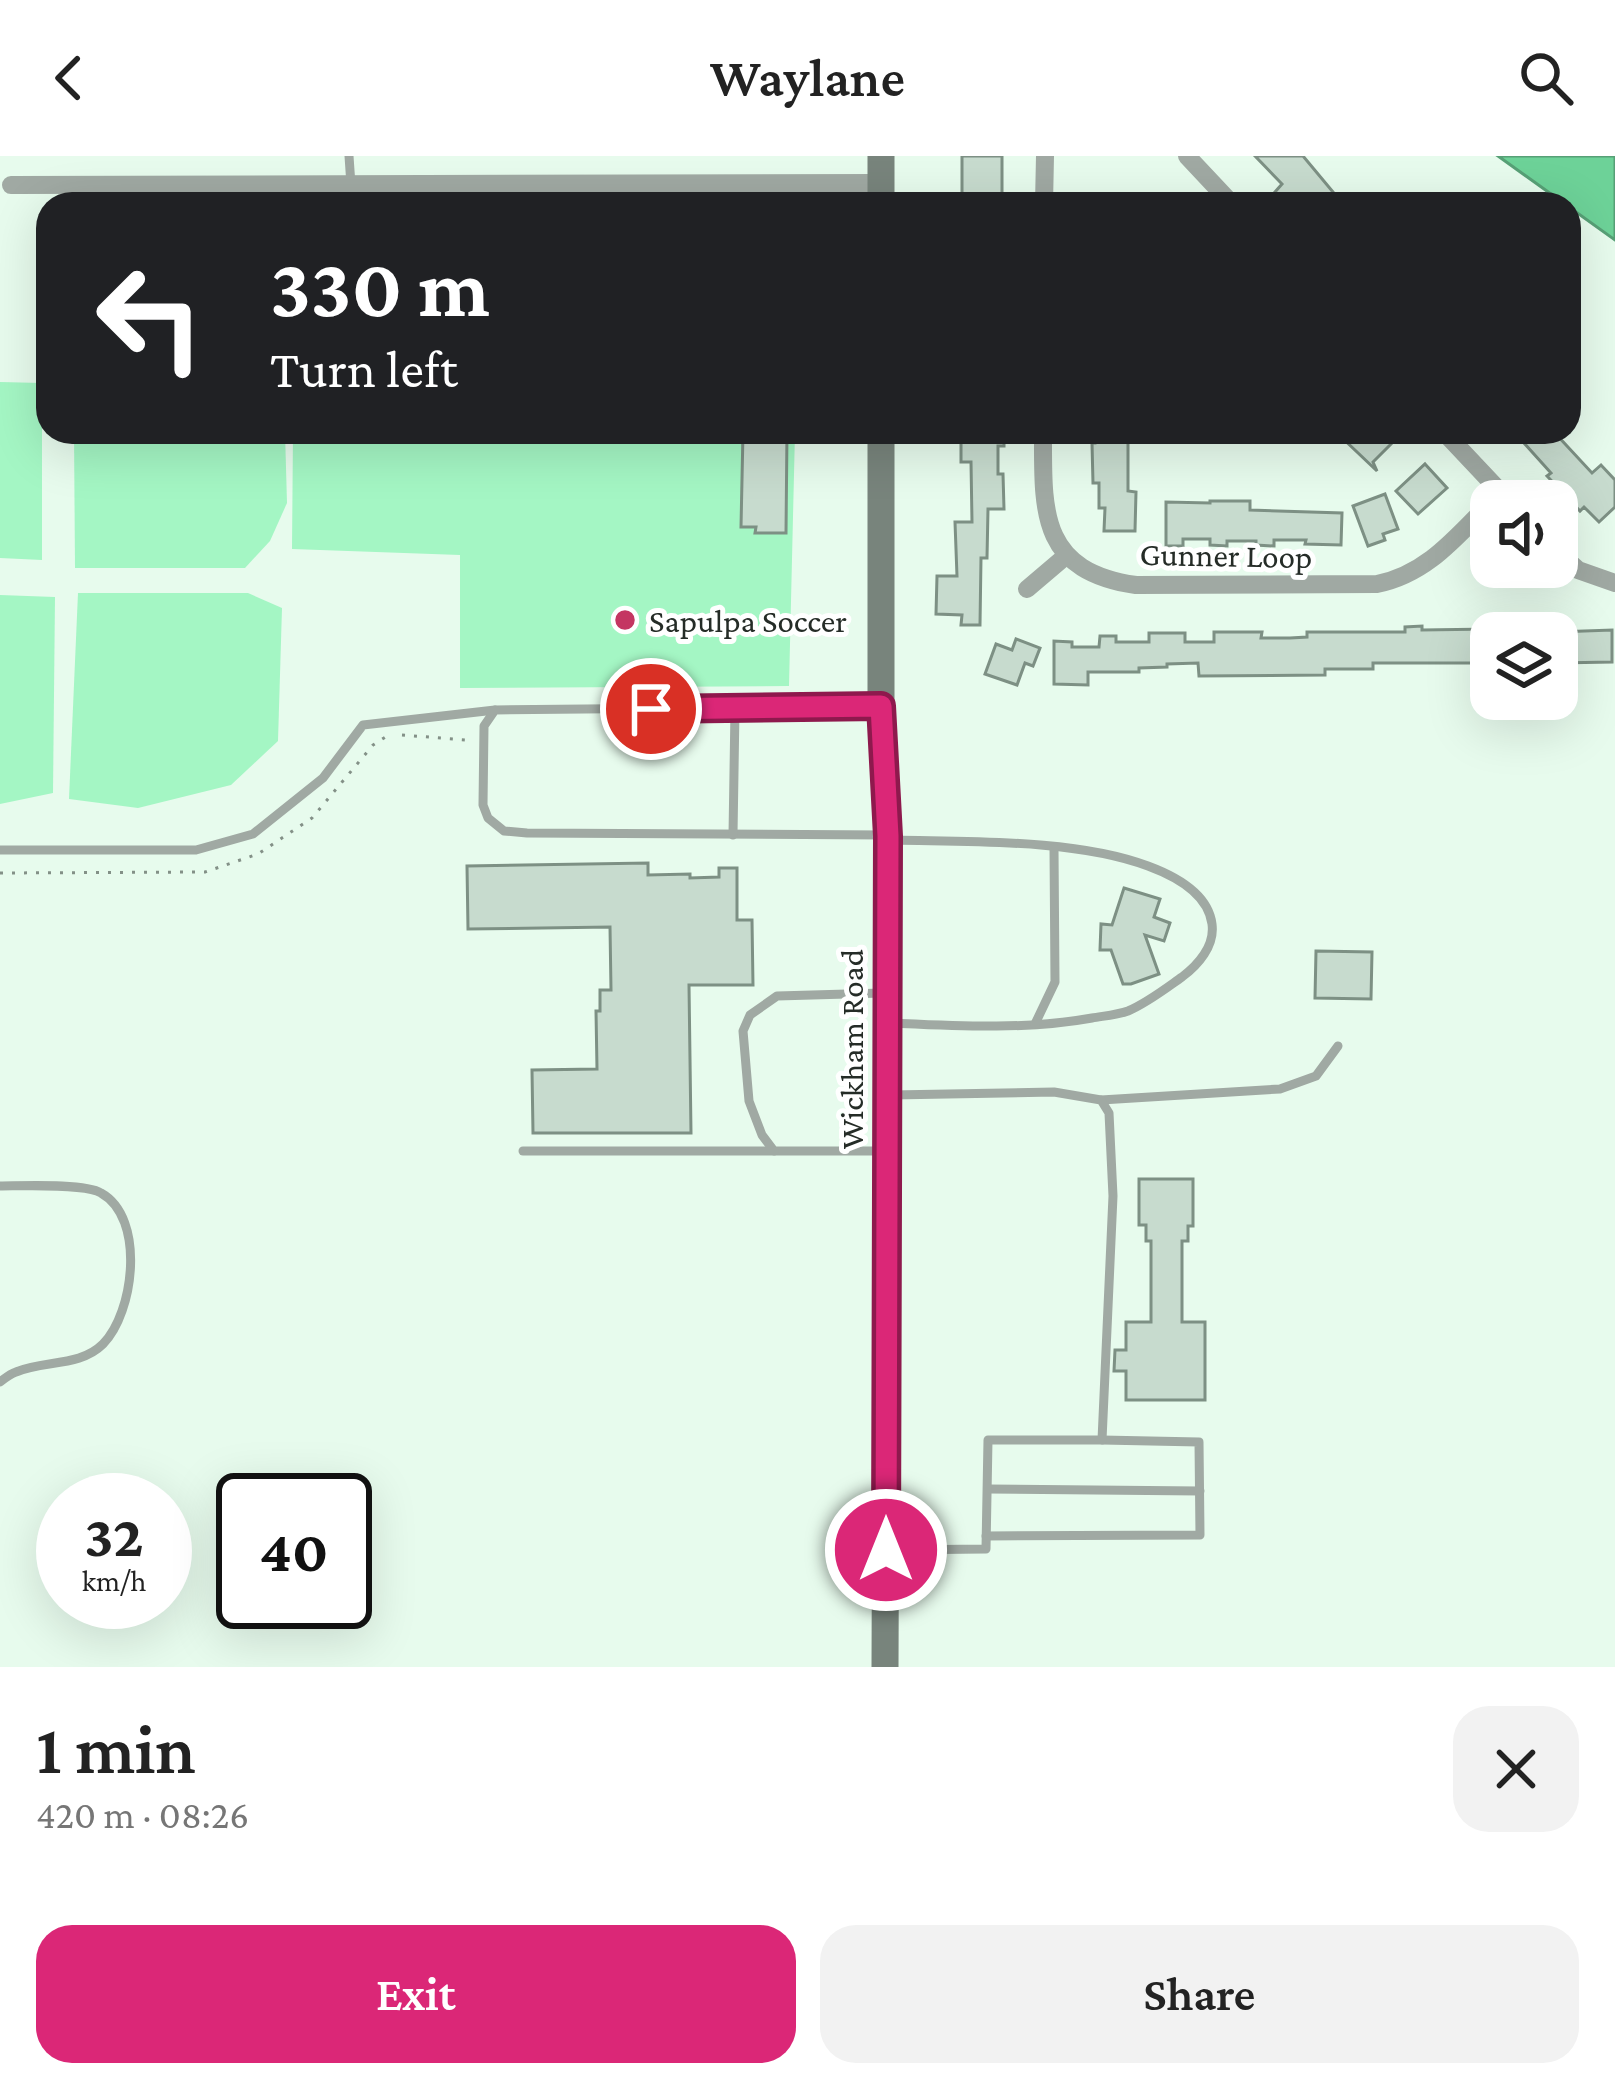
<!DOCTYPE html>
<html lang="en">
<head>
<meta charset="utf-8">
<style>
	:root { --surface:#fff; --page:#f2f2f2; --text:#222; --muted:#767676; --accent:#db2777 }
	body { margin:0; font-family:"Crimson Pro",serif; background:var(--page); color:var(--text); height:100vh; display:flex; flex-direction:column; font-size:45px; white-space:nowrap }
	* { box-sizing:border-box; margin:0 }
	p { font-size:39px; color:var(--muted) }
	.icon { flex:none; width:66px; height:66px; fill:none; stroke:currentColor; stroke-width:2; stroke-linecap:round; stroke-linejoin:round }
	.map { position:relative; height:1511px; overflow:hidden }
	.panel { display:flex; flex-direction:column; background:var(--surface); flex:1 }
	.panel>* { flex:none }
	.top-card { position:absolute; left:36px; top:36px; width:1545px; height:252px; border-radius:36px; box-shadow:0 12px 48px #0002; background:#202124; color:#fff; overflow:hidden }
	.tools { position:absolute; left:1470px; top:324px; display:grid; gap:24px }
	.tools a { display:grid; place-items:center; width:108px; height:108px; border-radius:24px; background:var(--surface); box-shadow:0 12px 48px #0002; font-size:60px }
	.speed { position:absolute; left:36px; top:1317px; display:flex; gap:24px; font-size:60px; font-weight:700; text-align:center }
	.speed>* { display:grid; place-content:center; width:156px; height:156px; border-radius:50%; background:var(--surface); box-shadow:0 12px 48px #0002; line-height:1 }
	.speed small { font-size:30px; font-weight:400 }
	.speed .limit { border:6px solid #111; border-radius:18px; background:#fff; color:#111 }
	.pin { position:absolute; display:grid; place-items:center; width:102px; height:102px; color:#fff; margin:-51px; border:6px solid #fff; border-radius:50%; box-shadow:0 3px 12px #0007 }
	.me { position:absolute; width:132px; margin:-66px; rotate:0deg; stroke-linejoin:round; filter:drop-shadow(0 0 9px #0008) }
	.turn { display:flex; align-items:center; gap:42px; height:252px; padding:0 36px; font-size:54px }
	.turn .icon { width:156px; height:156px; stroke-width:2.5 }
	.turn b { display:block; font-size:84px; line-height:102px }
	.round { display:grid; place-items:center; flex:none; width:126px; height:126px; border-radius:36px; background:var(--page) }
	.head { display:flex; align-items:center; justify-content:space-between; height:204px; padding:0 36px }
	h1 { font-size:72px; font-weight:600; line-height:90px }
	.cta { display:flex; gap:24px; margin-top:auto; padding:24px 36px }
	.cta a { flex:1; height:138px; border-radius:36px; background:var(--accent); color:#fff; font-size:48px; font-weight:600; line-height:138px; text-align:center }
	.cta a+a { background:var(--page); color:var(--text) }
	header { display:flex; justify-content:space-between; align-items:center; height:156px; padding:0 36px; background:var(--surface); font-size:54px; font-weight:600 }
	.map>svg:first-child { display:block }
	.green { fill:#a4f6c4 }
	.water { fill:#6dd298; stroke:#57a076; stroke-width:3 }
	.building { fill:#c7dbce; stroke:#7d9084; stroke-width:3 }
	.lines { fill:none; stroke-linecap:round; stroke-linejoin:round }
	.path { stroke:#839087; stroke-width:3; stroke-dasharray:3 9; stroke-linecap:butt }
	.lane { stroke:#a0a9a3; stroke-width:9 }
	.street { stroke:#a0a9a3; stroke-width:18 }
	.secondary { stroke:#78847c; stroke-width:27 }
	.route-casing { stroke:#8e194d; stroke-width:30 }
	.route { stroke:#db2777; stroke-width:21 }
	.poi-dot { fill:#c43662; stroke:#fff; stroke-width:4.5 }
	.labels { text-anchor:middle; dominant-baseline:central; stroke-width:10; stroke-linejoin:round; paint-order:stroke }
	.street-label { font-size:33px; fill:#252c27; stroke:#fff }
	.poi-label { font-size:33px; fill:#252c27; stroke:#fff; text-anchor:start }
</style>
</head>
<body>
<header><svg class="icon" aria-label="back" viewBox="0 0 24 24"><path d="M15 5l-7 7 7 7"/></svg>Waylane<svg class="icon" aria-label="search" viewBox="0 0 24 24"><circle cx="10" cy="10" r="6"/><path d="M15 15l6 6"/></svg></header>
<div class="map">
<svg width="1615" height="1511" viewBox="0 0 1615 1511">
	<rect width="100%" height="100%" fill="#e7fbed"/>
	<g class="green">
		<path d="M0 226 42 227V404L0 402Z"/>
		<path d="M74 276H285L287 347 270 385 245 412H75Z"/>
		<path d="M293 276H795L789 530 460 532V399L292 393Z"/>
		<path d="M78 437H248L282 452 278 585 231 629 138 652 69 643Z"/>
		<path d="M0 439 55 441 53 637 0 648Z"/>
	</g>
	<path class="water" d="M1498 0H1615V84L1569 51V48H1565Z"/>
	<g class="building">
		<rect x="962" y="0" width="40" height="48"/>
		<path d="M1255 0H1303L1343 48H1296L1291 42 1286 47 1275 36 1282 28Z"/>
		<path d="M743 276H787L786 377H755L756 371H741Z"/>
		<path d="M961 276H1004V290H998V318H1003L1004 353H988L987 402H981L980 469H961L962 459 936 458 937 420H957L955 366H972L971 306H961Z"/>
		<path d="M1095 276H1125L1124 286H1128V335L1136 336 1135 375H1104L1105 352H1099V327H1093L1092 287H1095Z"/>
		<path d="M1336 276H1379L1391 288 1373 306 1377 315Z"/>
		<path d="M1514 276H1554L1592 317 1601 309 1615 324V351L1599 366 1584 351 1580 355 1547 320 1551 317Z"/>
		<path d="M1425 308 1447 332 1418 358 1396 335Z"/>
		<path d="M1385 338 1398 373 1383 378 1385 384 1368 390 1353 350Z"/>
		<path d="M1210 345H1250V354L1342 357 1341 389 1305 388 1306 384H1274V390L1256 389V385H1227V390L1210 389V383H1183V390H1166V346L1210 347Z"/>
		<path d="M1422 470V474L1491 473V507H1373V513H1325V519L1199 520 1198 507 1167 508V511L1139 512V516H1088V529L1054 528V485L1072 486V491H1099L1100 480H1116V486H1149V477H1185V486H1214V476H1262L1261 482H1290L1307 481V476H1405V471Z"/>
		<path d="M1612 474V506L1557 507V476Z"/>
		<path d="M1016 483 1040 492 1033 510 1025 507 1017 529 985 518 996 488 1012 494Z"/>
		<path d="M648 707V719L690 718V722L719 721V712H737V764H752L753 829H689L691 977H533L532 914 597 913 596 855H600V834H611L610 771 468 773 467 710Z"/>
		<path d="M1124 732 1160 743 1154 761 1170 767 1164 785 1145 779 1159 818 1131 828H1123L1111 794H1100L1101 768 1112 769Z"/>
		<path d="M1316 795 1372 796 1371 843 1315 842Z"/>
		<path d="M1139 1023H1193V1070H1188V1085H1182V1166H1205V1244H1126V1215H1114L1115 1194H1126V1166H1151V1085H1146V1069H1139Z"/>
	</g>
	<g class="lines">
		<g class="path">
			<path d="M402 579 466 584"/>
			<path d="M0 717 205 716 258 698 312 662 373 589 387 580"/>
		</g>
		<g class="lane">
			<path d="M349 0 351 29"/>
			<path d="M876 550 495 554 484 570 483 649 488 662 504 675 527 677 886 679"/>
			<path d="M733 679 735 553"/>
			<path d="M0 694H196L253 678 323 622 363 569 495 554"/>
			<path d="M882 837 777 840 750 859 743 875 749 945 762 979 774 995H883"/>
			<path d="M891 867C957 870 1026 874 1092 862 1103 860 1117 859 1128 855 1147 847 1165 833 1182 821 1198 809 1215 790 1212 768 1208 737 1175 720 1148 710 1077 683 970 686 894 684"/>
			<path d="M1035 868 1055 826 1054 692"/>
			<path d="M1101 944 1280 933 1316 920 1338 890"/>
			<path d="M523 995H774"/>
			<path d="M0 1030C21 1030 85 1027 101 1037 146 1062 134 1157 103 1188 80 1211 44 1204 16 1216 10 1218 5 1222 0 1226"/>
			<path d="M988 1333 1200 1335"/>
			<path d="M986 1380 1200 1379 1199 1286 1102 1284"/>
			<path d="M890 1394 986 1393 988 1284H1102L1113 1040 1109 957 1101 944 1054 936 892 939"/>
		</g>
		<g class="street">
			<path d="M1187 0 1232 48"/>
			<path d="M11 29 881 27"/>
			<path d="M1044 48 1045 0"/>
			<path d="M1043 276C1043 355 1039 415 1136 429L1377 428C1427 418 1456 381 1491 346"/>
			<path d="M1444 276 1509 345"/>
			<path d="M1557 395 1578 414 1615 427"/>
			<path d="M1027 433 1067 399"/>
		</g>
		<g class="secondary">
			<path d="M881 48V0"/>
			<path d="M881 276V550L888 679 885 1511"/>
		</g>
	</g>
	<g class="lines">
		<g class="route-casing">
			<path id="route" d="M651 553 881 550 888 680 886 1394"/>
		</g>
		<use href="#route" class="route"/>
	</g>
	<circle class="poi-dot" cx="625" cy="464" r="12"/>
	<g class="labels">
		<g class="street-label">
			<text transform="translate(1226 399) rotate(1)">Gunner Loop</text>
			<text transform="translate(851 893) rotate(-90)">Wickham Road</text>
		</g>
		<g class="poi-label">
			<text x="649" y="464">Sapulpa Soccer</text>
		</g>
	</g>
</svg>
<div class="tools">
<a><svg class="icon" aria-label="sound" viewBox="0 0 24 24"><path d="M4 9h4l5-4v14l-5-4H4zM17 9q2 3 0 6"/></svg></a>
<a><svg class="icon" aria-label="layers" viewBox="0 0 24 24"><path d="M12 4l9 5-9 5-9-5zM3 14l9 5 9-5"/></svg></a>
</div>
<div class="speed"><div>32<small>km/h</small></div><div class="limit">40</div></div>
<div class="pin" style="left:651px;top:553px;background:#d93025"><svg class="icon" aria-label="arrive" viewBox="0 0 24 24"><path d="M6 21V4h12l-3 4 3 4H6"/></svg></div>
<svg class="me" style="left:886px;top:1394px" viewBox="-20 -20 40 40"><circle r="17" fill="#db2777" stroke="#fff" stroke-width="3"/><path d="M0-11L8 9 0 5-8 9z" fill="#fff"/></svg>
<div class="top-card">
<div class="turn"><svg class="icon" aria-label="left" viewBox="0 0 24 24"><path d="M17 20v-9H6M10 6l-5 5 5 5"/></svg><div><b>330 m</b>Turn left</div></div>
</div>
</div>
<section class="panel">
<div class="head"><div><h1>1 min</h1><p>420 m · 08:26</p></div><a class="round"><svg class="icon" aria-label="close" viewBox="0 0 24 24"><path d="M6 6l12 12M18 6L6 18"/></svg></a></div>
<div class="cta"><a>Exit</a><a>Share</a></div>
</section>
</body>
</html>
